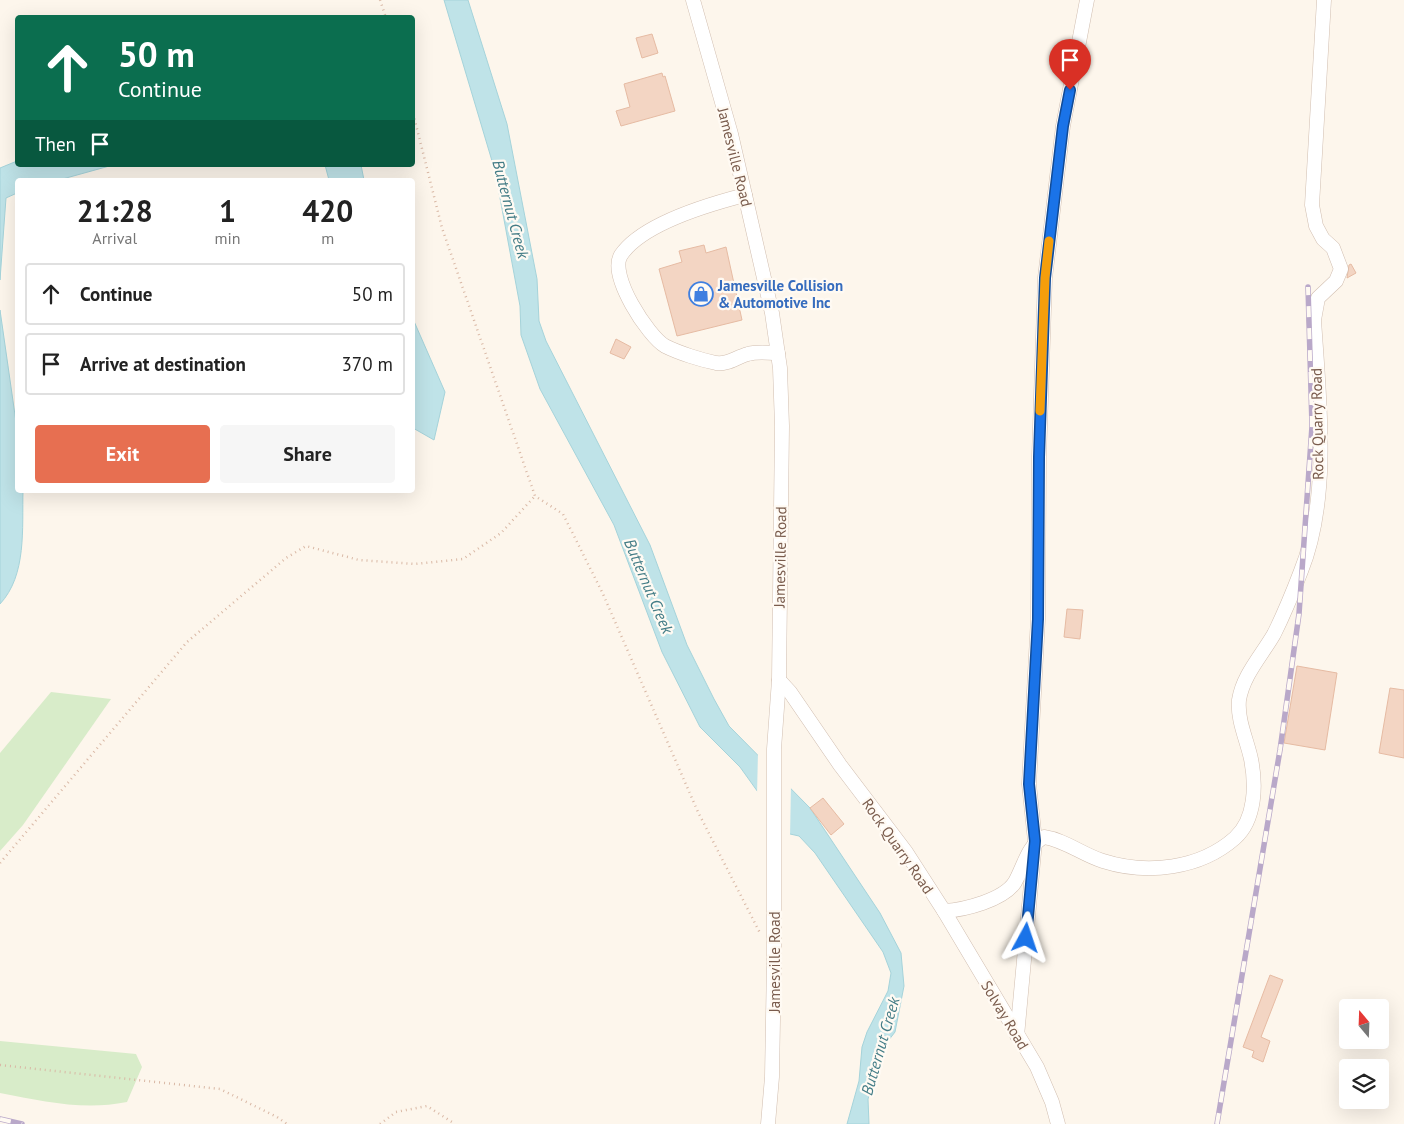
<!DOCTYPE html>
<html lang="en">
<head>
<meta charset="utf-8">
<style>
	:root { --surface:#fff; --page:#f6f6f6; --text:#222; --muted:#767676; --line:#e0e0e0; --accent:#e76f51 }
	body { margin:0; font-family:"PT Sans",sans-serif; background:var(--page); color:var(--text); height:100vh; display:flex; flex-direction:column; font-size:19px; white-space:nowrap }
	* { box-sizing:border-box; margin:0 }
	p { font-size:16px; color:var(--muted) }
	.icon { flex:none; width:28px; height:28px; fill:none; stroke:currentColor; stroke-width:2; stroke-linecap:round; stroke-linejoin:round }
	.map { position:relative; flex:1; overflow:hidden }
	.sheet { position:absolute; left:15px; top:178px; width:400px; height:315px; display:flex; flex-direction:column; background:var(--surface); border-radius:5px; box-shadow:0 5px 20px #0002 }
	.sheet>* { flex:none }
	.banner { position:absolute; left:15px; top:15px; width:400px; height:152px; border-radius:5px; box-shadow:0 5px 20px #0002; background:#0b6e4f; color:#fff; overflow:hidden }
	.needle { width:32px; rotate:341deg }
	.fabs { position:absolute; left:1339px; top:999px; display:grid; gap:10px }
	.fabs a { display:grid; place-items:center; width:50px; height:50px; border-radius:5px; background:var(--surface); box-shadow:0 5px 20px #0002; font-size:25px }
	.pin { position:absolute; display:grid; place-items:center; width:42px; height:42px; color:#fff; margin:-51px -21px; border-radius:50% 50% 50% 0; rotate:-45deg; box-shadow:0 0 5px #0007 }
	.pin .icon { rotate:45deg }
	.me { position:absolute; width:55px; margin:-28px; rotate:5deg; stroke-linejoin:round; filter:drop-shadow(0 0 4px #0008) }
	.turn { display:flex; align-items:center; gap:18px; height:105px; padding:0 20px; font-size:22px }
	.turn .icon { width:65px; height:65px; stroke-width:2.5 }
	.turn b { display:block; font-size:35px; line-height:42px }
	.then { display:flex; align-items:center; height:48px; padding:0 20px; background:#0003; gap:10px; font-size:19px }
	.eta { display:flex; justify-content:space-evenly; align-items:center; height:85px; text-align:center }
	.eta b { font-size:30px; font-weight:800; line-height:35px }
	.cta { display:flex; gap:10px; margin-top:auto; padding:10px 20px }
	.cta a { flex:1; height:58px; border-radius:5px; background:var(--accent); color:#fff; font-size:20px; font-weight:800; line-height:58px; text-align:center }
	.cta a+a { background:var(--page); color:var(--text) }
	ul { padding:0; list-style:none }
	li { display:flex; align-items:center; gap:15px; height:62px; margin:0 10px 8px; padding:0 10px; border:2px solid var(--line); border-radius:5px }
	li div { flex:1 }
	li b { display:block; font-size:19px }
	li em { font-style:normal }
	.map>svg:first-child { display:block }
	.green { fill:#d8ecc9 }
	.water { fill:#bfe3e8; stroke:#a5d3da }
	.pier { fill:#fdf6ec }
	.building { fill:#f3d5c3; stroke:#e6bba3 }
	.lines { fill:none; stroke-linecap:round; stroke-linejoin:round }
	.minor-casing { stroke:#d1beb0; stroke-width:15 }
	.path { stroke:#d9b8a5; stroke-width:2.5; stroke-dasharray:1 4; stroke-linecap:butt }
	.minor { stroke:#fff; stroke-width:14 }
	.rail-casing { stroke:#b9a8c9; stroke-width:5.5 }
	.rail { stroke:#fffaf3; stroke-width:4; stroke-dasharray:11; stroke-linecap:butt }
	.route-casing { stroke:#114b97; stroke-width:12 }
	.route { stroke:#1a73e8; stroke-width:9 }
	.slow { stroke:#f59e0b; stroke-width:9 }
	.labels { text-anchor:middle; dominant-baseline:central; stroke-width:4.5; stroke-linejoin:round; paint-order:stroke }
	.street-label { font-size:15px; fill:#7a5c4d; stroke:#fffaf3 }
	.shop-label { font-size:15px; font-weight:bold; fill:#366cbe; stroke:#fffaf3; text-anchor:start }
	.water-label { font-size:16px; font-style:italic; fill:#437c86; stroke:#fffaf3 }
</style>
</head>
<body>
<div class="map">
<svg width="1404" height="1124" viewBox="0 0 1404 1124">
	<rect width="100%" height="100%" fill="#fdf6ec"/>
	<g class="green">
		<path d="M51 692 111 699 23 825 0 851V753Z"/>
		<path d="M0 1041 136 1054 142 1067 127 1102C83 1111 43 1101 0 1093Z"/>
	</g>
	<g class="water">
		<path d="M444 0H468L507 124 537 279 539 321 546 341 650 545 687 645 714 699 729 726 810 808 880 913 901 953 904 986 895 1032 885 1045 868 1099 869 1124H847L859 1081 862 1047 867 1032 888 991 891 973 883 952 815 853 799 836 790 834 783 827 740 767 700 727 662 652 614 525 540 389 521 335 520 306 495 171Z"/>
		<path d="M17 161 18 165H113L59 180H18L17 193 6 198 0 280V168Z"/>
		<path d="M325 165H361L364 180H329Z"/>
		<path d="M0 310 17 429 18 490H23C22 528 27 575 0 604Z"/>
		<path d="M413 319 445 392 434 440 413 428Z"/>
	</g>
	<path class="pier" d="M758 752 791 785 790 837 781 829 757 795Z"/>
	<g class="building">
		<path d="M652 34 658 53 642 58 636 38Z"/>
		<path d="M662 73 663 77 665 76 675 111 621 126 616 111 630 107 624 84Z"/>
		<path d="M704 245 706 253 726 247 742 320 677 336 659 269 682 262 679 251Z"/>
		<path d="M1351 264 1356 273 1347 278 1349 265Z"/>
		<path d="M616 339 631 347 624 359 610 353Z"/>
		<path d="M1067 609 1083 610 1080 639 1064 637Z"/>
		<path d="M1297 666 1337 673 1325 750 1284 743Z"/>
		<path d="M1390 688 1404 690V758L1379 753Z"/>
		<path d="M823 798 844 824 831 835 810 808Z"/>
		<path d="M1270 975 1283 980 1261 1037 1270 1041 1263 1062 1252 1057 1254 1051 1243 1047Z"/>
	</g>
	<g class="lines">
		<g class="minor-casing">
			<g id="minor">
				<path d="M693 0 731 134 745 195 772 313 780 368 782 426 779 680 774 749V961L772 1077 768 1124"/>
				<path d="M745 195C710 204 642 224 621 255 608 275 648 336 665 346 679 353 701 360 716 363 728 365 736 357 748 354 757 351 768 353 778 353"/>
				<path d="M779 680 790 692 840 765 906 852 944 911 1037 1067 1052 1102 1058 1124"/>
				<path d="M944 911C964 910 1004 900 1015 882 1024 866 1028 845 1044 837 1065 840 1083 855 1103 861 1147 875 1200 869 1235 838 1256 819 1256 784 1251 759 1247 740 1237 720 1239 700 1243 675 1262 655 1274 634 1284 614 1293 592 1301 571 1331 497 1319 398 1314 320L1318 298 1336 281 1341 269 1333 248 1323 239 1316 226 1312 205 1324 0"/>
				<path d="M1017 1036 1035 841 1029 784 1038 619 1039 457 1045 278 1063 126 1087 0"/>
			</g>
		</g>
		<g class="path">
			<path d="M380 0 386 18"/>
			<path d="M412 109 442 228 535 496 563 514 603 594 698 812 760 933"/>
			<path d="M0 863 187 642 286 558 306 546 359 560 415 564 463 559 501 533 535 496"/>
			<path d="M0 1065 220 1089 277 1117 287 1124"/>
			<path d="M380 1124 396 1112 427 1106 455 1124"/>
		</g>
		<use href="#minor" class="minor"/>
		<g class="rail-casing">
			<g id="rail">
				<path d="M0 1119 22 1124"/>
				<path d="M1217 1124 1280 750 1299 614 1312 426 1308 287"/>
			</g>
		</g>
		<use href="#rail" class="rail"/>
	</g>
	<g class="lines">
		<g class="route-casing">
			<path id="route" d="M1026 938 1035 841 1029 784 1038 619 1039 457 1045 278 1063 126 1070 90"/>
		</g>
		<use href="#route" class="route"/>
		<path class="slow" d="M1040 411 1045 278 1049 241"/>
	</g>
	<defs>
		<g id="shop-ring" transform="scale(1.25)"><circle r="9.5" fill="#fffaf3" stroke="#3f7fe0" stroke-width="1.5"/><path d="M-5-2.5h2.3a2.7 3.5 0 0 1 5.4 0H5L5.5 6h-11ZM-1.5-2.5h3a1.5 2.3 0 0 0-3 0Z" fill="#3f7fe0"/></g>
	</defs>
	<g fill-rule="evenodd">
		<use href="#shop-ring" x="701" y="294"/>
	</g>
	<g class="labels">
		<g class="street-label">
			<text transform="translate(735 157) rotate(76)">Jamesville Road</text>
			<text transform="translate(1317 424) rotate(-91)">Rock Quarry Road</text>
			<text transform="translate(780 557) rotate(-89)">Jamesville Road</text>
			<text transform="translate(898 846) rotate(55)">Rock Quarry Road</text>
			<text transform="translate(774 962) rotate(-90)">Jamesville Road</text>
			<text transform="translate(1005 1015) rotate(59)">Solvay Road</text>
		</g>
		<g class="shop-label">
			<text x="718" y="285">Jamesville Collision<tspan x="718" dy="17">&amp; Automotive Inc</tspan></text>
		</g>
		<g class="water-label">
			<text transform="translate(511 209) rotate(75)">Butternut Creek</text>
			<text transform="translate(649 586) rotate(67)">Butternut Creek</text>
			<text transform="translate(880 1046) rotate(-74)">Butternut Creek</text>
		</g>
	</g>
</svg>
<div class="fabs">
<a><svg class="needle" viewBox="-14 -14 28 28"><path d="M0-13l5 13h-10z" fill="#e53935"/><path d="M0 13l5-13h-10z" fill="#767676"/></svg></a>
<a><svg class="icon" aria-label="layers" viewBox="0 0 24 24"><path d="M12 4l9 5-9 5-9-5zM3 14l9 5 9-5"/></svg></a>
</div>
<div class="pin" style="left:1070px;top:90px;background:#d93025"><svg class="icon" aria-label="arrive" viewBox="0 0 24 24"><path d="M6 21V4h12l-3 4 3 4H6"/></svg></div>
<svg class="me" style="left:1026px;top:938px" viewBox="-20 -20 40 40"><path d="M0-17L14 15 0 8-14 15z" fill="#1a73e8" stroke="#fff" stroke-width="4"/></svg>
<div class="banner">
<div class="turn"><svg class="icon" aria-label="ahead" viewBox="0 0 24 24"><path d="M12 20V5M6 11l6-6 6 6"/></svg><div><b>50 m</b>Continue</div></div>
<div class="then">Then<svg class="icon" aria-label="arrive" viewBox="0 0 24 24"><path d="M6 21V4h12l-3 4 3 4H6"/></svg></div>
</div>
<section class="sheet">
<div class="eta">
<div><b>21:28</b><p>Arrival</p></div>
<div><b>1</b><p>min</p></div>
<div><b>420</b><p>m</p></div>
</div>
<ul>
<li><svg class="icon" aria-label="ahead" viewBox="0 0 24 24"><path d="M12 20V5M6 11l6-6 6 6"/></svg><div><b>Continue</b></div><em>50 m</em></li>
<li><svg class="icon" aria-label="arrive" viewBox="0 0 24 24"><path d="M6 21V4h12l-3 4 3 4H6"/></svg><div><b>Arrive at destination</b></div><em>370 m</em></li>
</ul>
<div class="cta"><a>Exit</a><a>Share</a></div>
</section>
</div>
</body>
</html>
